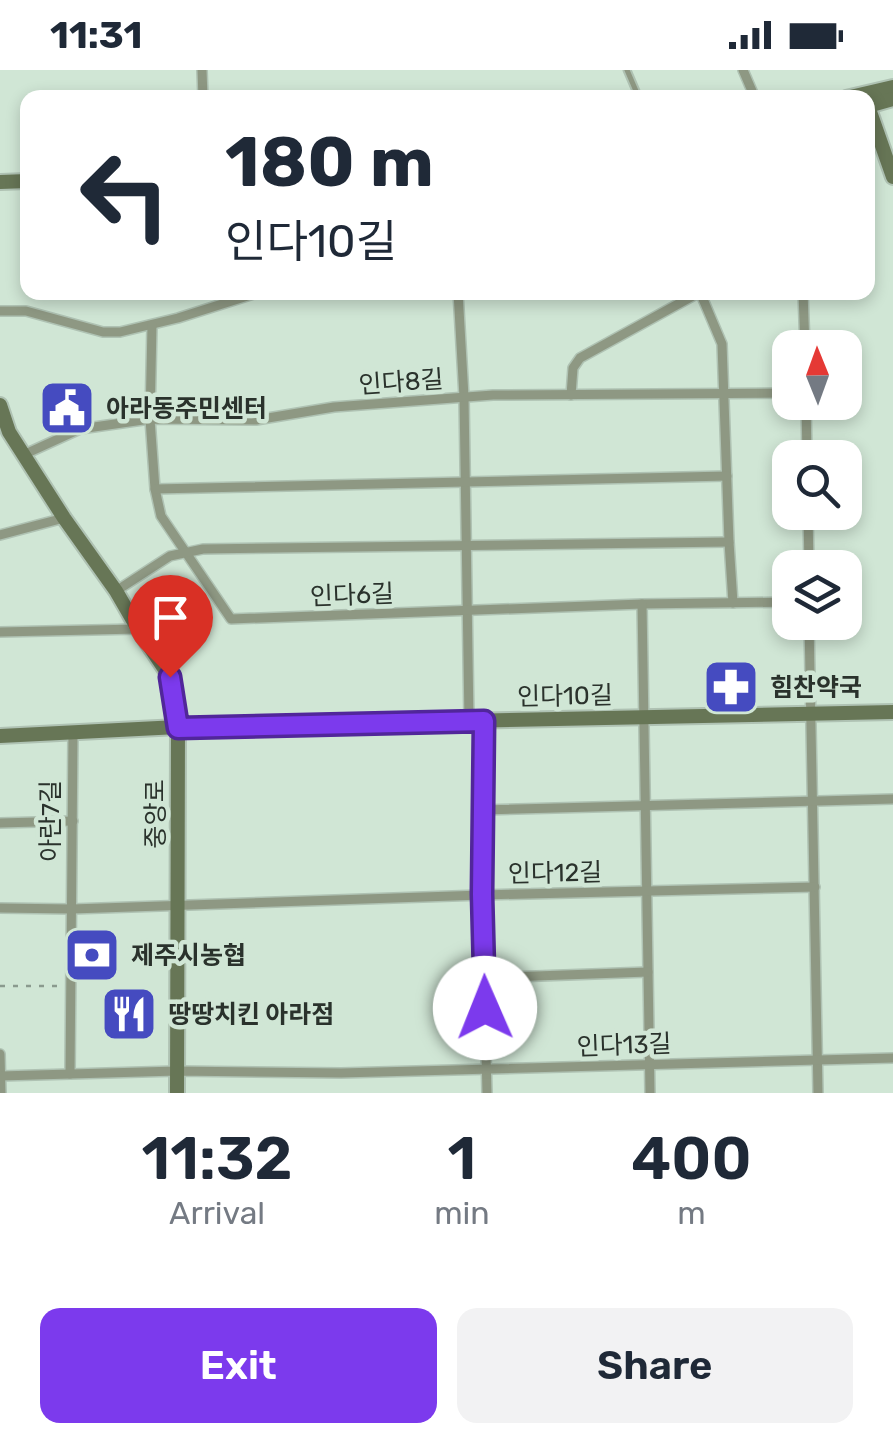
<!DOCTYPE html>
<html lang="en">
<head>
<meta charset="utf-8">
<style>
	:root { --surface:#fff; --page:#f2f2f3; --text:#1f2937; --muted:#747a83; --accent:#7c3aed }
	body { margin:0; font-family:Rubik,"Noto Sans KR",sans-serif; background:var(--page); color:var(--text); height:100vh; display:flex; flex-direction:column; font-size:38px; white-space:nowrap }
	* { box-sizing:border-box; margin:0 }
	p { font-size:32px; color:var(--muted) }
	.icon { flex:none; width:55px; height:55px; fill:none; stroke:currentColor; stroke-width:2; stroke-linecap:round; stroke-linejoin:round }
	.map { position:relative; height:1023px; overflow:hidden }
	.drawer { display:flex; flex-direction:column; background:var(--surface); flex:1 }
	.drawer>* { flex:none }
	.top-card { position:absolute; left:20px; top:20px; width:855px; height:210px; border-radius:20px; box-shadow:0 5px 15px #0003; background:#fff; color:var(--text); overflow:hidden }
	.needle { width:65px; rotate:359deg }
	.buttons { position:absolute; left:772px; top:260px; display:grid; gap:20px }
	.buttons a { display:grid; place-items:center; width:90px; height:90px; border-radius:20px; background:var(--surface); box-shadow:0 5px 15px #0003; font-size:50px }
	.pin { position:absolute; display:grid; place-items:center; width:85px; height:85px; color:#fff; margin:-102px -42px; border-radius:50% 50% 50% 0; rotate:-45deg; box-shadow:0 0 10px #0007 }
	.pin .icon { rotate:45deg }
	.me { position:absolute; width:110px; margin:-55px; rotate:359deg; stroke-linejoin:round; filter:drop-shadow(0 0 8px #0008) }
	.turn { display:flex; align-items:center; gap:35px; height:210px; padding:0 40px; font-size:45px }
	.turn .icon { width:130px; height:130px; stroke-width:2.5 }
	.turn b { display:block; font-size:70px; line-height:85px }
	.eta { display:flex; justify-content:space-evenly; align-items:center; height:170px; text-align:center }
	.eta b { font-size:60px; font-weight:600; line-height:70px }
	.action { display:flex; gap:20px; margin-top:auto; padding:20px 40px }
	.action a { flex:1; height:115px; border-radius:20px; background:var(--accent); color:#fff; font-size:40px; font-weight:600; line-height:115px; text-align:center }
	.action a+a { background:var(--page); color:var(--text) }
	.status { display:flex; justify-content:space-between; align-items:center; height:70px; padding:0 50px; background:var(--surface); direction:ltr }
	.status svg { height:28px; fill:currentColor }
	.map>svg:first-child { display:block }
	.lines { fill:none; stroke-linecap:round; stroke-linejoin:round }
	.lane-casing { stroke:#afc2b3; stroke-width:9 }
	.street-casing { stroke:#afc2b3; stroke-width:12 }
	.secondary-casing { stroke:#afc2b3; stroke-width:18 }
	.path { stroke:#8a9a8e; stroke-width:2.5; stroke-dasharray:5 8; stroke-linecap:butt }
	.lane { stroke:#8e9883; stroke-width:5 }
	.street { stroke:#8e9883; stroke-width:9 }
	.secondary { stroke:#677656; stroke-width:14 }
	.route-casing { stroke:#51269a; stroke-width:25 }
	.route { stroke:#7c3aed; stroke-width:18 }
	.labels { text-anchor:middle; dominant-baseline:central; stroke-width:9; stroke-linejoin:round; paint-order:stroke }
	.street-label { font-size:25px; fill:#2a322c; stroke:#d0e6d5 }
	.poi-label { font-size:25px; font-weight:bold; fill:#2a322c; stroke:#d0e6d5; text-anchor:start }
</style>
</head>
<body>
<div class="status"><b>11:31</b><svg viewBox="0 0 49 12"><path d="M0 12V9h3v3zM5 12V6h3v6zM10 12V3h3v9zM15 12V0h3v12zM26 1h20v11H26zM47 4h2v5h-2z"/></svg></div>
<div class="map">
<svg width="893" height="1023" viewBox="0 0 893 1023">
	<rect width="100%" height="100%" fill="#d0e6d5"/>
	<g class="lines">
		<g class="lane-casing">
			<path id="lane" d="M627 0 639 28"/>
		</g>
		<g class="street-casing">
			<g id="street">
				<path d="M202 0 203 28"/>
				<path d="M743 0 755 28"/>
				<path d="M458 222 464 327 469 651"/>
				<path d="M700 222 722 274 729 472 733 533"/>
				<path d="M803 222 805 278"/>
				<path d="M0 241H26L103 262H120L178 248 260 222"/>
				<path d="M152 255 150 349 155 419 161 446 231 549 642 534 790 532"/>
				<path d="M571 325 573 298 580 288 700 222"/>
				<path d="M806 332 807 388"/>
				<path d="M23 385 80 359 150 349 256 350 334 337 493 325 790 323"/>
				<path d="M155 419 727 406"/>
				<path d="M808 442 809 498"/>
				<path d="M0 465 64 448"/>
				<path d="M116 521 170 486 203 479 729 472"/>
				<path d="M642 534 650 1023"/>
				<path d="M809 552 818 1023"/>
				<path d="M0 562 138 559"/>
				<path d="M483 651 482 825 487 1023"/>
				<path d="M483 740 893 729"/>
				<path d="M0 753 73 751"/>
				<path d="M0 838 72 839 482 825 815 817"/>
				<path d="M484 908 648 902"/>
				<path d="M0 984 1 1023"/>
				<path d="M70 1004 73 663"/>
				<path d="M0 1006 177 1001 341 1003 893 988"/>
			</g>
		</g>
		<g class="secondary-casing">
			<g id="secondary">
				<path d="M846 28 893 17"/>
				<path d="M868 36 893 107"/>
				<path d="M868 36 893 29"/>
				<path d="M0 112 28 111"/>
				<path d="M0 335 9 362 64 448 116 521 138 559 170 607 178 657 177 1023"/>
				<path d="M0 666 178 657 893 642"/>
			</g>
		</g>
		<path class="path" d="M0 916H63"/>
		<use href="#lane" class="lane"/>
		<use href="#street" class="street"/>
		<use href="#secondary" class="secondary"/>
	</g>
	<g class="lines">
		<g class="route-casing">
			<path id="route" d="M170 607 178 658 484 651 482 824 485 938"/>
		</g>
		<use href="#route" class="route"/>
	</g>
	<defs>
		<g id="civic-square" transform="scale(2.875)"><rect x="-9" y="-9" width="18" height="18" rx="4" fill="#454bc0" stroke="#d0e6d5"/><path d="M-.6-6.5H3V-4.5H.6V-3L4-1V1h2V6H-6V1h2V-1L-.6-3ZM-1.2 2.5V6h2.4V2.5Z" fill="#fff"/></g>
		<g id="pharmacy-square" transform="scale(2.875)"><rect x="-9" y="-9" width="18" height="18" rx="4" fill="#454bc0" stroke="#d0e6d5"/><path d="M-2-6h4v4h4v4h-4v4h-4v-4h-4v-4h4Z" fill="#fff"/></g>
		<g id="bank-square" transform="scale(2.875)"><rect x="-9" y="-9" width="18" height="18" rx="4" fill="#454bc0" stroke="#d0e6d5"/><path d="M-6-4H6V4H-6ZM0-2.3a2.3 2.3 0 1 0 0 4.6a2.3 2.3 0 1 0 0-4.6Z" fill="#fff"/></g>
		<g id="restaurant-square" transform="scale(2.875)"><rect x="-9" y="-9" width="18" height="18" rx="4" fill="#454bc0" stroke="#d0e6d5"/><path d="M-5-6h1v4h1v-4h1v4h1v-4h1v5L-1.5 .5V6h-2V.5L-5-1ZM5-6V6H3V1.5H1.5Q1.5-4 5-6Z" fill="#fff"/></g>
	</defs>
	<g fill-rule="evenodd">
		<use href="#civic-square" x="67" y="338"/>
		<use href="#pharmacy-square" x="731" y="617"/>
		<use href="#bank-square" x="92" y="885"/>
		<use href="#restaurant-square" x="129" y="944"/>
	</g>
	<g class="labels">
		<g class="street-label">
			<text transform="translate(401 312) rotate(-4)">인다8길</text>
			<text transform="translate(352 525) rotate(-2)">인다6길</text>
			<text transform="translate(565 626) rotate(-1)">인다10길</text>
			<text transform="translate(155 744) rotate(-90)">중앙로</text>
			<text transform="translate(50 751) rotate(-90)">아란7길</text>
			<text transform="translate(555 803) rotate(-1)">인다12길</text>
			<text transform="translate(624 975) rotate(-2)">인다13길</text>
		</g>
		<g class="poi-label">
			<text x="106" y="338">아라동주민센터</text>
			<text x="770" y="617">힘찬약국</text>
			<text x="131" y="885">제주시농협</text>
			<text x="168" y="944">땅땅치킨 아라점</text>
		</g>
	</g>
</svg>
<div class="buttons">
<a><svg class="needle" viewBox="-14 -14 28 28"><path d="M0-13l5 13h-10z" fill="#e53935"/><path d="M0 13l5-13h-10z" fill="#747a83"/></svg></a>
<a><svg class="icon" aria-label="search" viewBox="0 0 24 24"><circle cx="10" cy="10" r="6"/><path d="M15 15l6 6"/></svg></a>
<a><svg class="icon" aria-label="layers" viewBox="0 0 24 24"><path d="M12 4l9 5-9 5-9-5zM3 14l9 5 9-5"/></svg></a>
</div>
<div class="pin" style="left:170px;top:607px;background:#d93025"><svg class="icon" aria-label="arrive" viewBox="0 0 24 24"><path d="M6 21V4h12l-3 4 3 4H6"/></svg></div>
<svg class="me" style="left:485px;top:938px" viewBox="-20 -20 40 40"><circle r="19" fill="#fff"/><path d="M0-13L10 11 0 6-10 11z" fill="#7c3aed"/></svg>
<div class="top-card">
<div class="turn"><svg class="icon" aria-label="left" viewBox="0 0 24 24"><path d="M17 20v-9H6M10 6l-5 5 5 5"/></svg><div><b>180 m</b>인다10길</div></div>
</div>
</div>
<section class="drawer">
<div class="eta">
<div><b>11:32</b><p>Arrival</p></div>
<div><b>1</b><p>min</p></div>
<div><b>400</b><p>m</p></div>
</div>
<div class="action"><a>Exit</a><a>Share</a></div>
</section>
</body>
</html>
